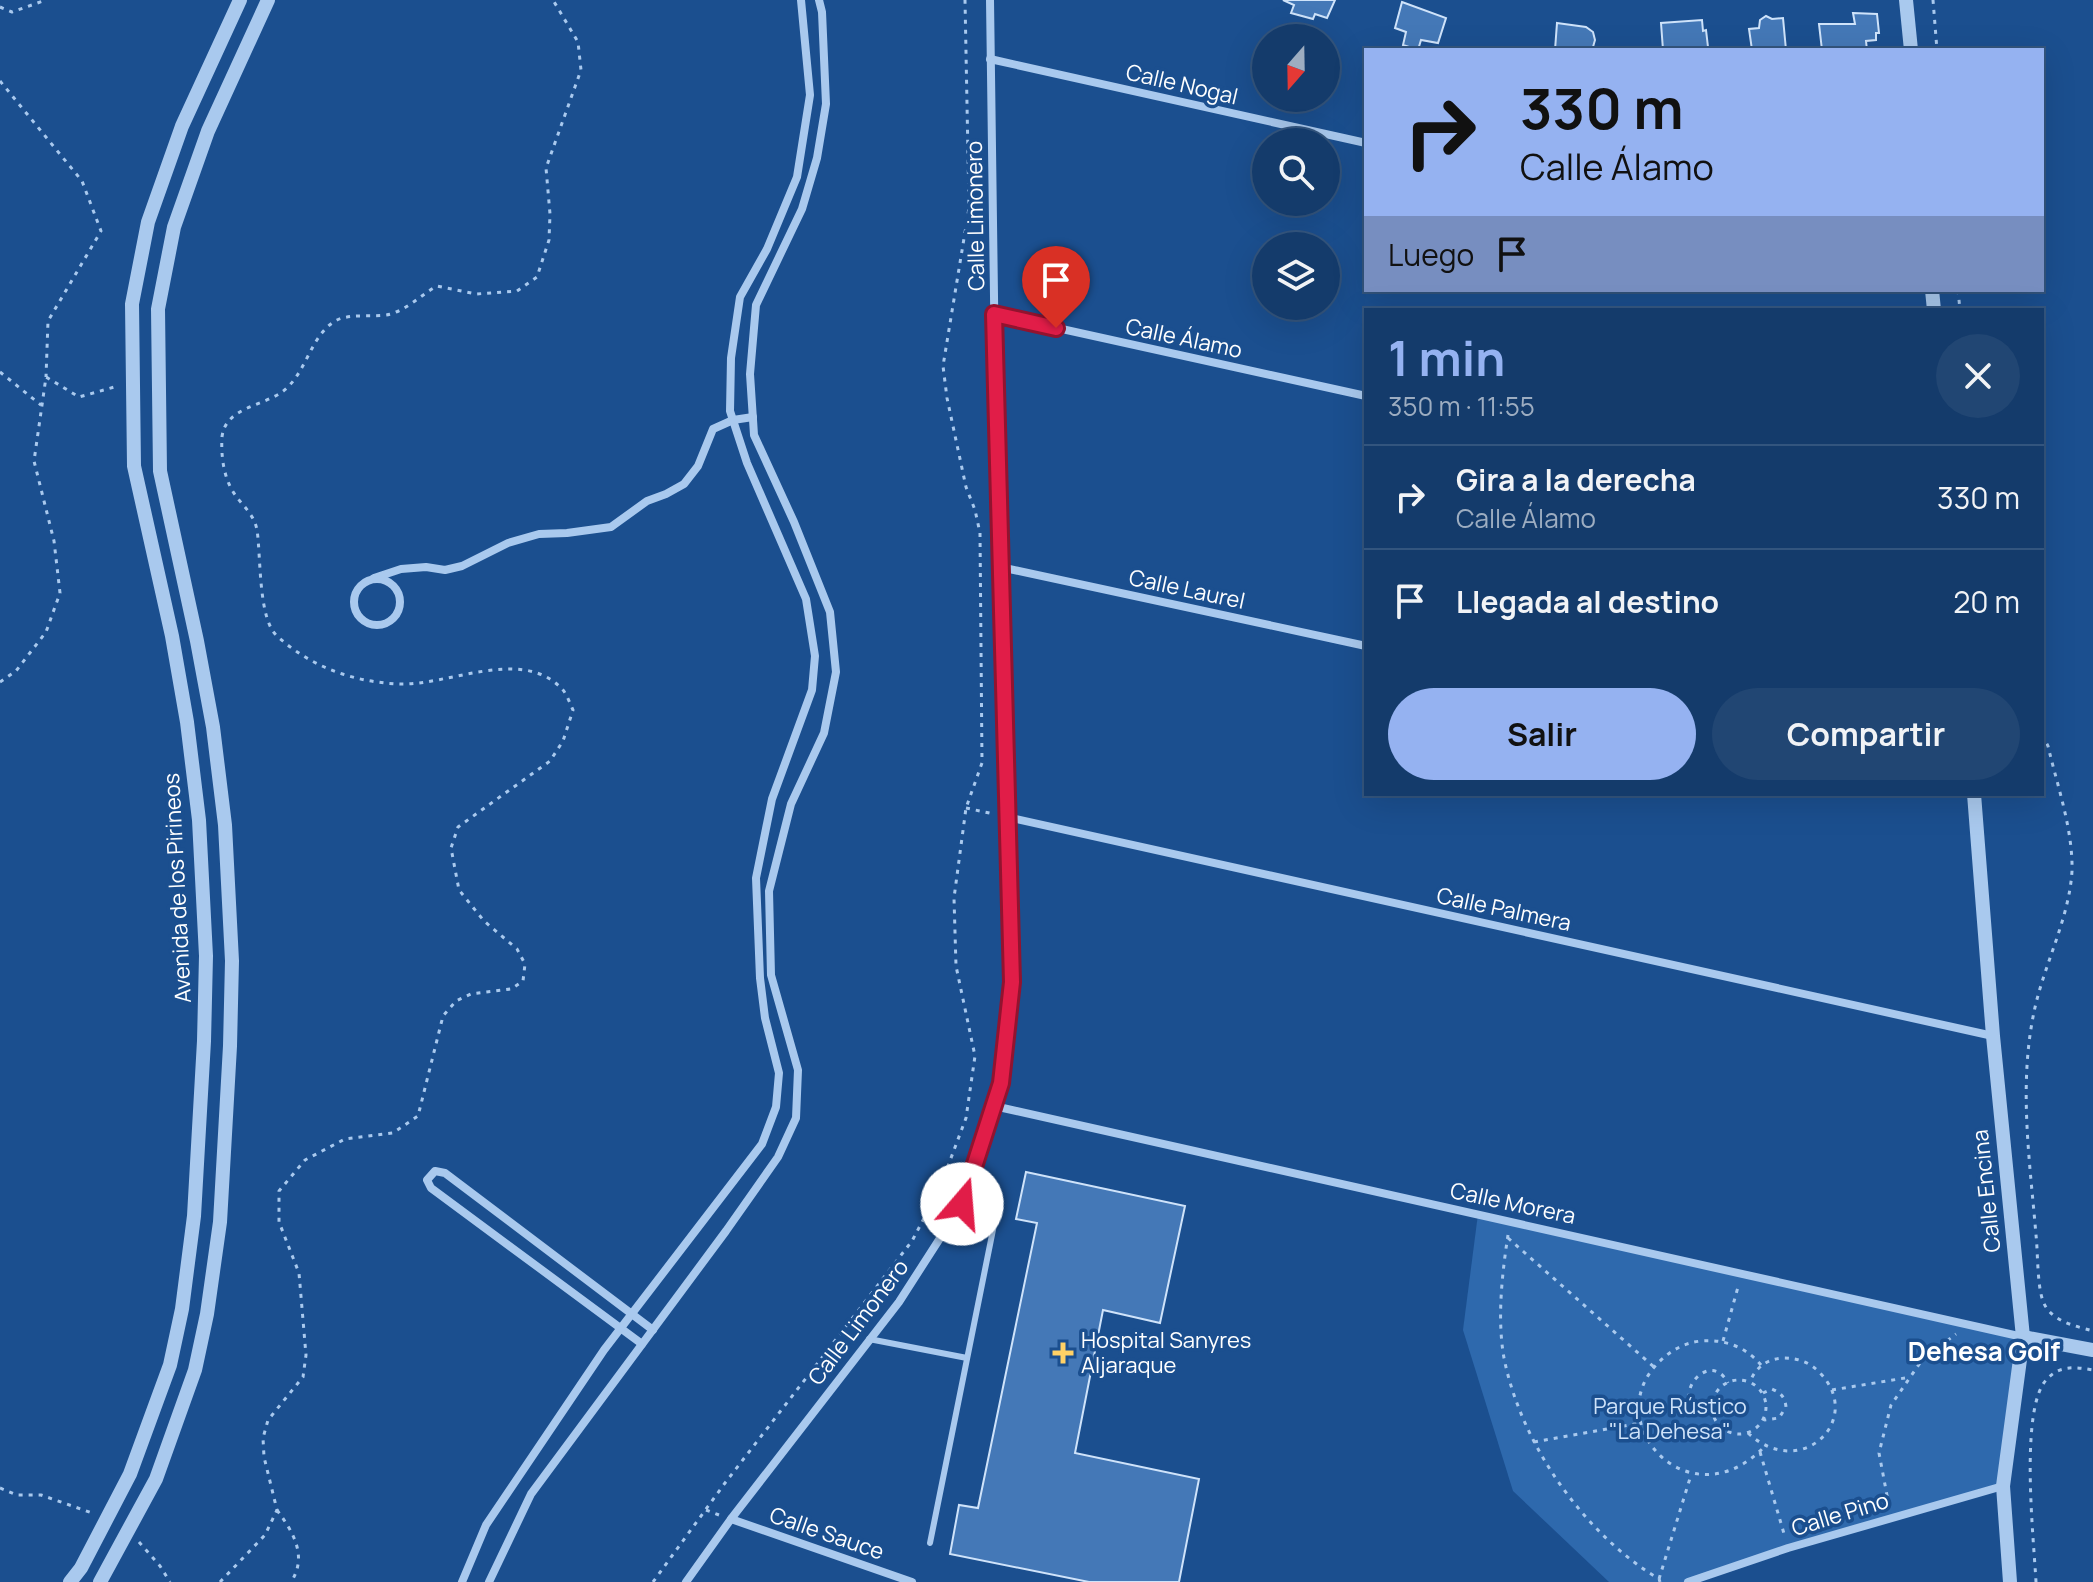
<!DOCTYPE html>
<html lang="es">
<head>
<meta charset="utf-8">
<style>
	:root { --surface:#143b6b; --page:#214673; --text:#f1f3f6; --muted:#9dadc1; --line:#33557e; --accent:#95b2f1 }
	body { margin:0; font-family:Manrope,sans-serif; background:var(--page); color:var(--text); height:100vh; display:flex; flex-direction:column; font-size:30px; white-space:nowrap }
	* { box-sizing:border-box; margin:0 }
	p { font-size:26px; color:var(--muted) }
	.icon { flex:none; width:44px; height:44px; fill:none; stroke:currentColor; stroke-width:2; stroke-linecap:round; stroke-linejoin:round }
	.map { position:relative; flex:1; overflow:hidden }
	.side { position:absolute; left:1364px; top:308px; width:680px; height:488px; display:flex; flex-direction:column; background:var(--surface); border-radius:0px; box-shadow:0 8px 32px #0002,0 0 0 2px var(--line) }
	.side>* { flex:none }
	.guide { position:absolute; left:1364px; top:48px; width:680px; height:244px; border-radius:0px; box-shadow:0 8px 32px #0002,0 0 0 2px var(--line); background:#95b2f1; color:#111; overflow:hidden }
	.needle { width:52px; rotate:200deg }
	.fabs { position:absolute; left:1252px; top:24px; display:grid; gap:16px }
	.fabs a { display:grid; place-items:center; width:88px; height:88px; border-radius:50%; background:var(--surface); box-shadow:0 8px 32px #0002,0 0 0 2px var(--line); font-size:40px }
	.pin { position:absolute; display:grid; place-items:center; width:68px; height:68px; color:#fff; margin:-82px -34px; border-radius:50% 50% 50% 0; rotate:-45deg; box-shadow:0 0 8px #0007 }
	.pin .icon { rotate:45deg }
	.me { position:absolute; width:88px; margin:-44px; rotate:18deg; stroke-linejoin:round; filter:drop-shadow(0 0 6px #0008) }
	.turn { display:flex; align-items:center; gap:28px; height:168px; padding:0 24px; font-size:36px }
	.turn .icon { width:104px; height:104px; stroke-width:2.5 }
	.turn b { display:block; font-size:56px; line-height:68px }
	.then { display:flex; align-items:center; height:76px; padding:0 24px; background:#0003; gap:16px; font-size:30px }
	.round { display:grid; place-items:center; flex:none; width:84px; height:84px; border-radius:42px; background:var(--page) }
	.summary { display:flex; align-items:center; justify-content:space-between; height:136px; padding:0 24px }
	h1 { font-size:48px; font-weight:700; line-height:60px; color:var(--accent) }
	.cta { display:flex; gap:16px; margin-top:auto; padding:16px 24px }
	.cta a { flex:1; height:92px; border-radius:48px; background:var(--accent); color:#111; font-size:32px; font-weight:700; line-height:92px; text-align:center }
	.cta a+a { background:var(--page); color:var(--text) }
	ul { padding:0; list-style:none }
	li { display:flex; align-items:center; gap:24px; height:104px; padding:0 24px; border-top:2px solid var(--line) }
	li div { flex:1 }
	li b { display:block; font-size:30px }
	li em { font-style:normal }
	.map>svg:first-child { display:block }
	.green { fill:#2e69ad }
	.building { fill:#4478b7; stroke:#cfe3fa; stroke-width:2 }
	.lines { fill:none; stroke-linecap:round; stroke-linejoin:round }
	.path { stroke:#a9c9ee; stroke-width:3; stroke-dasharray:4 6; stroke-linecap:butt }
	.service { stroke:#a9c9ee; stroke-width:6 }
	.minor { stroke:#a9c9ee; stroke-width:8 }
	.tertiary { stroke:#a9c9ee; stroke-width:14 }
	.route-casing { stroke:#92132f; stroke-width:20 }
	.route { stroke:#e11d48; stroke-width:14 }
	.poi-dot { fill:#ffd166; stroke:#1b4f8f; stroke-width:3 }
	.labels { text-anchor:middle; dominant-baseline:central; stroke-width:7; stroke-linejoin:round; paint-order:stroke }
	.street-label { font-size:22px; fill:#fff; stroke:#1b4f8f }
	.poi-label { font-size:22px; fill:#fff; stroke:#1b4f8f; text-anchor:start }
	.park-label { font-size:22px; fill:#cfe3fa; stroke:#1b4f8f }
	.quarter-label { font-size:26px; font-weight:bold; fill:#fff; stroke:#1b4f8f }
</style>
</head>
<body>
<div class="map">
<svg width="2093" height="1582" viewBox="0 0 2093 1582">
	<rect width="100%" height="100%" fill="#1b4f8f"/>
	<path class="green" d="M1478 1214 2023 1337 2003 1486 1688 1582H1609L1513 1491 1463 1330Z"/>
	<g class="building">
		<path d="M1283 0H1335L1327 18 1315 14 1313 19 1291 13 1294 5Z"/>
		<path d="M1402 2 1446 18 1438 43 1421 40 1418 50 1403 45 1406 32 1395 28Z"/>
		<path d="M1853 13 1877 14 1879 33H1876V40L1866 41 1867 50H1822L1819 24H1855Z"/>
		<path d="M1766 16 1772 19 1783 18 1786 50H1752L1749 29 1759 28 1760 20Z"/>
		<path d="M1702 20 1703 31 1706 30 1708 47 1698 50H1663L1661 23Z"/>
		<path d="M1557 23 1586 27 1593 32 1595 40 1593 47 1589 50H1555Z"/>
		<path d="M1026 1172 1185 1206 1160 1323 1103 1310 1075 1453 1199 1479 1179 1582H1089L950 1554 959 1505 978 1508 1037 1223 1016 1219Z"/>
	</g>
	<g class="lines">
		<g class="path">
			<path d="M1933 0 1937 50"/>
			<path d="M0 7 12 12 46 0"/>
			<path d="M0 81 82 181 101 231 48 321 46 377"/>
			<path d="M1958 290 1960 310"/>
			<path d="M0 372 41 405"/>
			<path d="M0 682 16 671 46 632 60 593 54 541 34 461 46 377 79 397 118 386"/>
			<path d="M2042 735 2048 746C2057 785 2073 829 2072 871 2069 921 2042 968 2033 1017 2019 1089 2030 1163 2036 1235 2038 1253 2037 1285 2043 1301 2050 1321 2075 1326 2093 1331"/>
			<path d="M966 808 994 814"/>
			<path d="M1508 1235C1502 1274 1497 1319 1504 1358 1521 1444 1584 1534 1659 1579L1660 1582"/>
			<path d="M1508 1238 1654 1367"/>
			<path d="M1723 1341 1738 1287"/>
			<path d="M1761 1365C1746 1347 1725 1339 1701 1341 1683 1343 1670 1351 1658 1363 1598 1424 1691 1524 1765 1446"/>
			<circle cx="1739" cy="1407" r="27"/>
			<path d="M1832 1390 1911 1377"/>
			<path d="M1763 1393 1772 1389C1781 1393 1785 1397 1786 1407L1779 1418 1764 1420"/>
			<path d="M1712 1414C1661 1408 1708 1344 1728 1383"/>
			<path d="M1748 1433C1801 1482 1864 1420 1821 1374 1810 1362 1798 1358 1783 1358 1767 1359 1755 1368 1750 1382"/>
			<path d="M1534 1442 1641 1423"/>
			<path d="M1760 1452 1785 1537"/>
			<path d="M0 1488 17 1495H41L92 1513"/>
			<path d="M1889 1506 1879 1453 1891 1405 1922 1360 1956 1334"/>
			<path d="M277 1510C293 1532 308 1556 291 1582"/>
			<path d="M706 1510 719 1515"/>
			<path d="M139 1542 160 1566 170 1582"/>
			<path d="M1659 1579 1691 1475"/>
			<path d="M220 1582 265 1535 277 1510 264 1457 263 1438 268 1420 303 1377 306 1355 299 1273 279 1222V1191L305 1160 345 1139 393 1133 418 1116 443 1016 456 1001 471 994 511 989 523 981 525 964 517 949 484 921 459 890 451 848 458 827 550 761 563 741 573 710C570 704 567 694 562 689 522 646 448 686 399 684 353 682 311 667 277 636 258 619 261 556 257 530 254 513 240 504 232 490 223 474 221 454 222 437 225 408 262 406 282 392 307 374 310 334 337 320 352 313 375 318 391 314 409 308 421 295 437 286L476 294 517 291 537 277 549 240 550 214 546 168 581 70 578 42 553 0"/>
			<path d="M653 1582 725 1483 912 1241 939 1190 966 1118 975 1056 956 966 954 898 966 808 982 763 980 533 975 510 966 487 947 398 943 366 969 208 965 0"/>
			<path d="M2036 1582C2034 1541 2019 1407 2047 1379 2060 1365 2075 1367 2093 1370"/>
		</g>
		<g class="service">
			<path d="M869 1339 967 1358"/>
			<path d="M930 1543 999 1200"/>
		</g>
		<g class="minor">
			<path d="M990 59 1366 143"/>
			<path d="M994 314 1366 396"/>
			<path d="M1000 567 1366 646"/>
			<path d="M374 578 401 569 426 567 445 570 462 566 508 543 539 534 567 533 611 527 647 501 666 494 684 484 698 466 713 429 733 420 753 417"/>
			<circle cx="377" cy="602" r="23"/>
			<path d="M1007 817 1993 1036"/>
			<path d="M994 1106 2023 1337"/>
			<path d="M642 1344 431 1188 427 1180 435 1171 445 1173 653 1330"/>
			<path d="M731 1519 912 1582"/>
			<path d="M462 1582 486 1525 604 1350 762 1144 776 1107 779 1073 765 1018 760 978 756 878 772 799 812 690 815 656 806 599 747 463 730 411 731 358 740 297 767 249 797 177 810 95 801 0"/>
			<path d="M489 1582 531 1494 726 1231 778 1157 796 1118 798 1070 771 975 769 891 791 804 824 733 836 672 830 612 794 522 754 435 750 374 756 305 802 209 817 158 826 104 822 12 819 0"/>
			<path d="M686 1582 731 1519 899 1302 962 1204 1001 1083 1012 982 996 444 990 0"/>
			<path d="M1688 1582 1788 1548 2003 1486"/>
		</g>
		<g class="tertiary">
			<path d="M1906 0 1911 50"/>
			<path d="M1932 290 1934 310"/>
			<path d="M1974 794 1993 1036 2023 1337 2003 1486 2010 1582"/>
			<path d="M2023 1337 2093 1350"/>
			<path d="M70 1582 81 1568 130 1474 170 1365 182 1309 194 1216 204 1041 206 956 199 820 187 722 172 636 134 466 132 304 148 222 182 126 240 0"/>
			<path d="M100 1582 156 1479 195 1370 207 1314 220 1222 230 1046 232 961 225 825 213 727 197 641 160 471 158 309 174 227 208 131 268 0"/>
		</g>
	</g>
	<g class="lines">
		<g class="route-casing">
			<path id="route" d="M962 1204 1001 1083 1012 982 994 314 1056 328"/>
		</g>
		<use href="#route" class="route"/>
	</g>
	<path class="poi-dot" d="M1059 1341h8v8h8v8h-8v8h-8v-8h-8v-8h8z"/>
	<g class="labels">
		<g class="street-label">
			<text transform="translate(1182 84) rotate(13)">Calle Nogal</text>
			<text transform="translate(975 216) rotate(-91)">Calle Limonero</text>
			<text transform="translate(1184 338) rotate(12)">Calle Álamo</text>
			<text transform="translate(1187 589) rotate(12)">Calle Laurel</text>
			<text transform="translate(177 888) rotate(-93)">Avenida de los Pirineos</text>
			<text transform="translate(1504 909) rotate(12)">Calle Palmera</text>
			<text transform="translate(1986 1191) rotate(-96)">Calle Encina</text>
			<text transform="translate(1513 1203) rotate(12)">Calle Morera</text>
			<text transform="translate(858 1322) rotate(-53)">Calle Limonero</text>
			<text transform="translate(1840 1514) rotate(-17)">Calle Pino</text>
			<text transform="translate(827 1533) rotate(19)">Calle Sauce</text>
		</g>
		<g class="poi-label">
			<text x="1081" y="1340">Hospital Sanyres<tspan x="1081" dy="25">Aljaraque</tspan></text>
		</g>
		<g class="park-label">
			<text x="1670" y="1406">Parque Rústico<tspan x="1670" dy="25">"La Dehesa"</tspan></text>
		</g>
		<g class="quarter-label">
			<text x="1984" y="1351">Dehesa Golf</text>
		</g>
	</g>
</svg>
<div class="fabs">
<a><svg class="needle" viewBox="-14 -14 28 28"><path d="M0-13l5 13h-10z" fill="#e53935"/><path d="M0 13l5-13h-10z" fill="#9dadc1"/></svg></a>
<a><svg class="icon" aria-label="search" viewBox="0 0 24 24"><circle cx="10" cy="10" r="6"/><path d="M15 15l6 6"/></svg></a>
<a><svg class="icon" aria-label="layers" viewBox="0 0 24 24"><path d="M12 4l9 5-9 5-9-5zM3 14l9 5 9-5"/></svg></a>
</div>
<div class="pin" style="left:1056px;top:328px;background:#d93025"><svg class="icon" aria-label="arrive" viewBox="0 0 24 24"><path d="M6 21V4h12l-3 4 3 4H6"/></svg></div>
<svg class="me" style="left:962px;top:1204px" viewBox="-20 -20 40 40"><circle r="19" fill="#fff"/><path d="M0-13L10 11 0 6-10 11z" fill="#e11d48"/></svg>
<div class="guide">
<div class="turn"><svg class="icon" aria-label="right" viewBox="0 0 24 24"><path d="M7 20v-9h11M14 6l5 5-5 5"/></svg><div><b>330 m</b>Calle Álamo</div></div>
<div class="then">Luego<svg class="icon" aria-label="arrive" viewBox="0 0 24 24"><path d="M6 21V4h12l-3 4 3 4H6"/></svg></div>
</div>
<section class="side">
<div class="summary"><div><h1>1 min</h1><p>350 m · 11:55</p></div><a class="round"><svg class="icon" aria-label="close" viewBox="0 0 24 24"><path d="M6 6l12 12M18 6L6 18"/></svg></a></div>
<ul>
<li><svg class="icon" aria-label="right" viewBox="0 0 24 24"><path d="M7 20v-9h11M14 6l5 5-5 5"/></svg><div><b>Gira a la derecha</b><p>Calle Álamo</p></div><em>330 m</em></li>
<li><svg class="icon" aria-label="arrive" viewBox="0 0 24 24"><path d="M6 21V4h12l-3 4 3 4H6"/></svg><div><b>Llegada al destino</b></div><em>20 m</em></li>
</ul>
<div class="cta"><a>Salir</a><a>Compartir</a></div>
</section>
</div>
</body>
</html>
